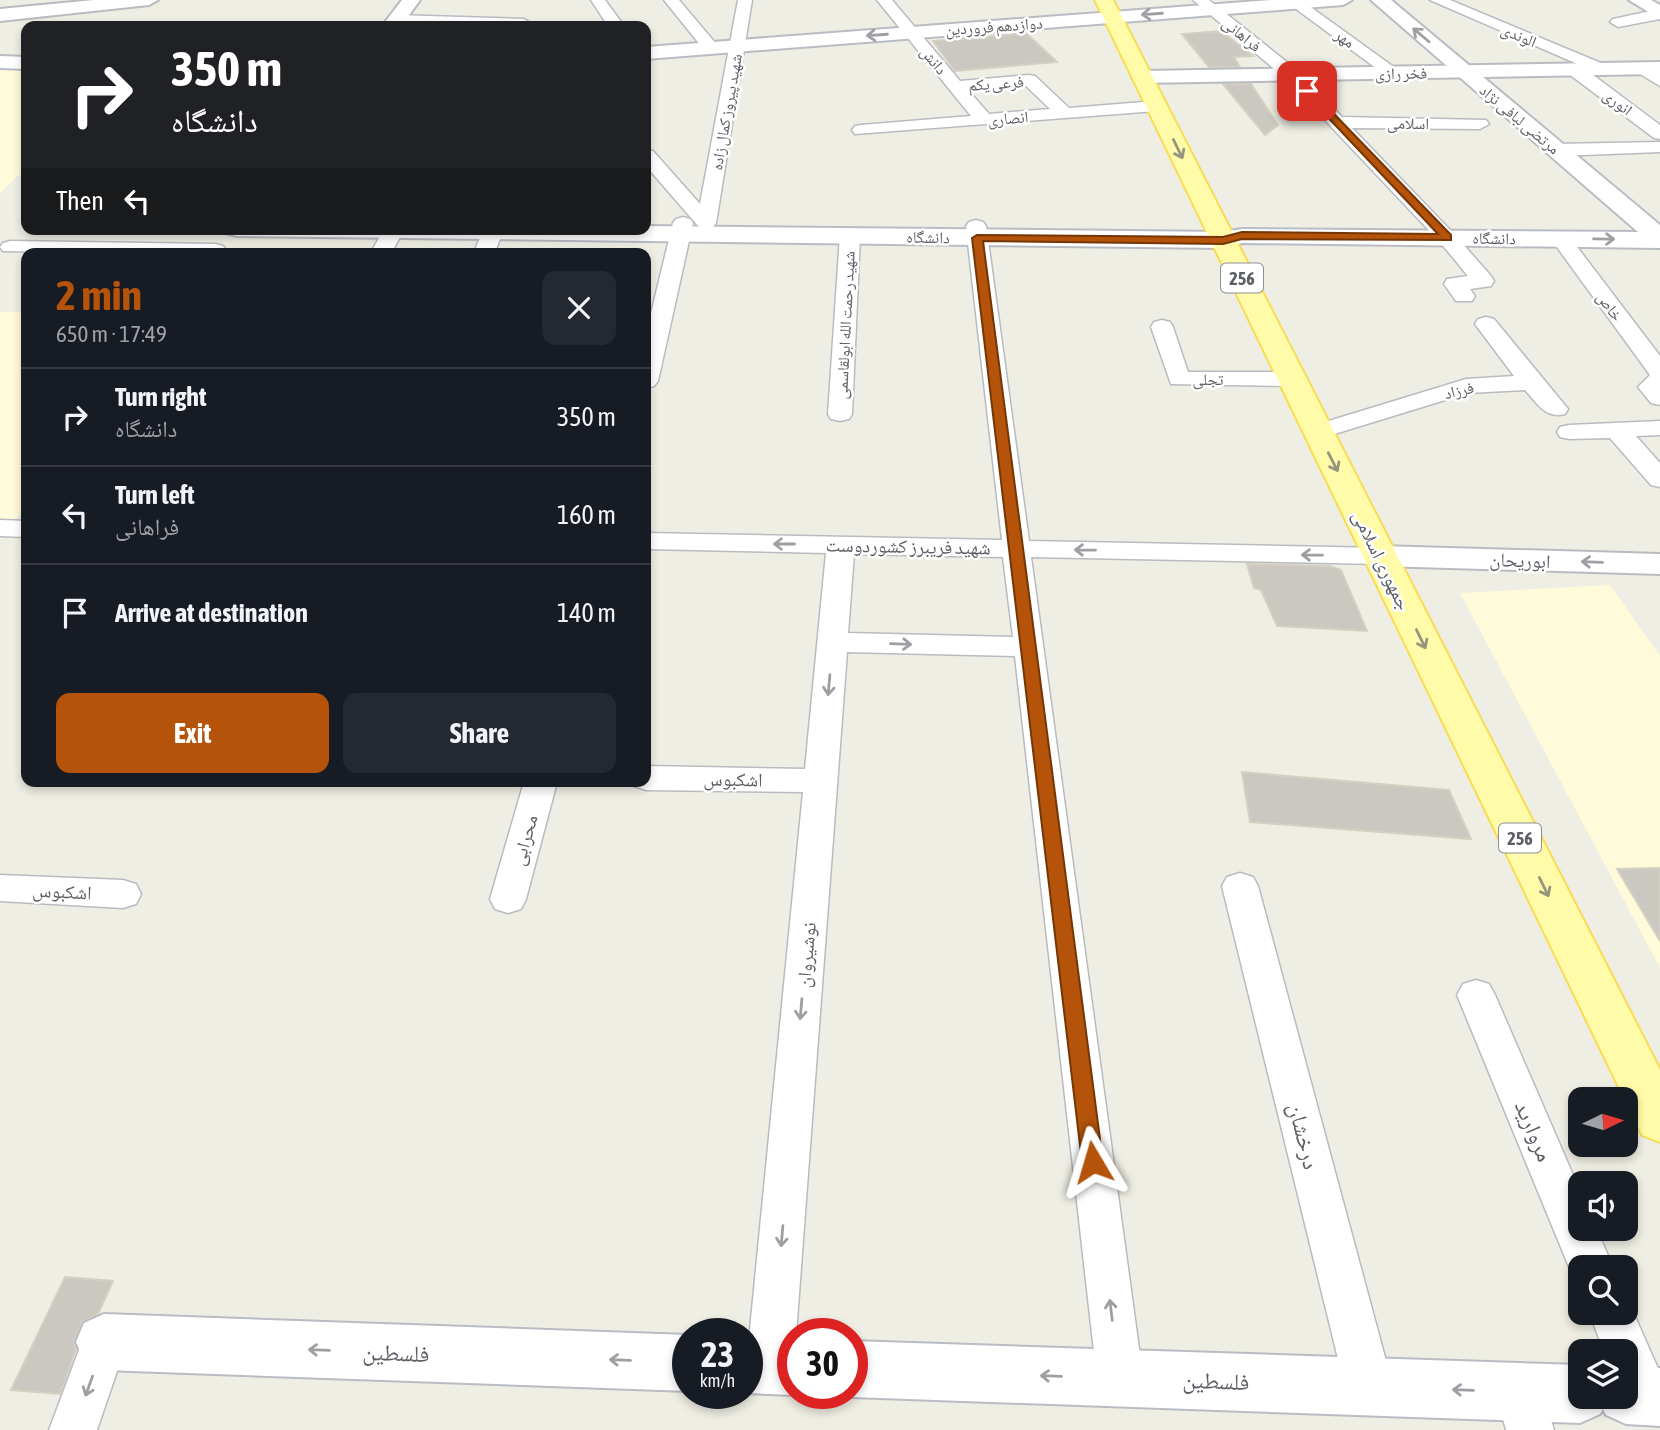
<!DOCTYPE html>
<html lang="en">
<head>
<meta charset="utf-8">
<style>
	:root { --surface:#171b24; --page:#242831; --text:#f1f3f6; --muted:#9ea1a6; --line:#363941; --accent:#b45309 }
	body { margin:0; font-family:"Asap Condensed","Noto Naskh Arabic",sans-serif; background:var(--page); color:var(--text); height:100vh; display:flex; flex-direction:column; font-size:26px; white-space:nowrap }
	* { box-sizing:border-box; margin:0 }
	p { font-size:23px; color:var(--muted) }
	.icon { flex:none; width:38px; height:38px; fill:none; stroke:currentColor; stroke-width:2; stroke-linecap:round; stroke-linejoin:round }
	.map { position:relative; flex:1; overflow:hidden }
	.drawer { position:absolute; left:21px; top:248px; width:630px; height:539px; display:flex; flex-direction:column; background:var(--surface); border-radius:14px; box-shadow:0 4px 10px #0003 }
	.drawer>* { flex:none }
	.banner { position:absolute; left:21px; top:21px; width:630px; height:214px; border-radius:14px; box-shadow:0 4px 10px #0003; background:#202124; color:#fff; overflow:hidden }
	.needle { width:46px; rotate:85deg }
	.buttons { position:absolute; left:1568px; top:1087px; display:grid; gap:14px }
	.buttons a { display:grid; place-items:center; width:70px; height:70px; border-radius:14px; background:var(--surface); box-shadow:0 4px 10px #0003; font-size:35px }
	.speed { position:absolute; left:672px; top:1318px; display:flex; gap:14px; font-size:35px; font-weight:700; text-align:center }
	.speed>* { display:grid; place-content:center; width:91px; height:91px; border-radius:50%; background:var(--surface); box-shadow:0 4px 10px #0003; line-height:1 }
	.speed small { font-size:18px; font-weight:400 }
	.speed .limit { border:10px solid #d22; background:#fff; color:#111 }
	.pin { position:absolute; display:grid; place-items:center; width:60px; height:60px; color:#fff; margin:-30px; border-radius:14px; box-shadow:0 4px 10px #0006 }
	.me { position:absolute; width:77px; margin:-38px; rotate:353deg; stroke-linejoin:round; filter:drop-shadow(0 0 5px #0008) }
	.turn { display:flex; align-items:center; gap:24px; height:147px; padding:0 35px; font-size:32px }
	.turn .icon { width:91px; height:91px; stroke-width:2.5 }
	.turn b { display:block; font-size:49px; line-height:60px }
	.then { display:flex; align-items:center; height:66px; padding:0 35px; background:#0003; gap:14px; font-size:26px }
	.round { display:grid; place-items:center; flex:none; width:74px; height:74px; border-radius:14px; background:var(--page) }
	.headline { display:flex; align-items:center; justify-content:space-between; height:119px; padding:0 35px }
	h1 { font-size:42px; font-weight:700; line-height:52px; color:var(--accent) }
	.action { display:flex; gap:14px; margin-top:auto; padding:14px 35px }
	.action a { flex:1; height:80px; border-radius:14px; background:var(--accent); color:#fff; font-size:28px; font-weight:700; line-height:80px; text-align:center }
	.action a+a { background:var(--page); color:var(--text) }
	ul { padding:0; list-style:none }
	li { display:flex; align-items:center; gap:21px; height:98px; padding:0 35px; border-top:2px solid var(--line) }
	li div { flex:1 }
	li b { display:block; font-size:26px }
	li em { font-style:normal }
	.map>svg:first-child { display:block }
	.commercial { fill:#fffad9 }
	.building { fill:#cac8c1; stroke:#d4d1c2; stroke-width:2 }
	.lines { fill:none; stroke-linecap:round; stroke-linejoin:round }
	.minor-casing { stroke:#b9bbc1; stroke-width:3 }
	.tertiary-casing { stroke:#b9bbc1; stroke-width:4 }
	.secondary-casing { stroke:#b9bcc3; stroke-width:4 }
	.primary-casing { stroke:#f8dc54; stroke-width:4 }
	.minor { fill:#fff; fill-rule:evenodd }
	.tertiary { fill:#fff; fill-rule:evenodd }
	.secondary { fill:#fff; fill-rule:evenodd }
	.primary { fill:#fffba9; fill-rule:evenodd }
	.oneway { stroke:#9d9fa3 }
	.oneway2 { stroke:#95967d }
	.route { fill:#b45309; stroke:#753606; stroke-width:2 }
	.labels { text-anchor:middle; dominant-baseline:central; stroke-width:5; stroke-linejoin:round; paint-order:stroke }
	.far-street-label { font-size:16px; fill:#5c5f65; stroke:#fff }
	.shield { fill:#fff; stroke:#8d8f93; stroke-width:2 }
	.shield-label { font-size:18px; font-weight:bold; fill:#5c5f65 }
	.street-label { font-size:19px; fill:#5c5f65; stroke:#fff }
	.near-street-label { font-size:23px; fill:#5c5f65; stroke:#fff }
</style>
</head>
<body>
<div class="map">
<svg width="1660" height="1430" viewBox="0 0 1660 1430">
	<rect width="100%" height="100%" fill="#efeee4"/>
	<g class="commercial">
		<path d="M0 69H26V176H17L0 194Z"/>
		<path d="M0 312H26V507L0 540Z"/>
		<path d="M1610 585 1660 656V968L1460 593Z"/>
	</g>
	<g class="building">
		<path d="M1221 31 1253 56 1234 57 1240 67H1209L1182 34Z"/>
		<path d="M1026 33 1057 62 955 71 933 41Z"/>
		<path d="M1223 84H1251L1278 125 1265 135Z"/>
		<path d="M1247 564 1330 566 1341 570 1367 631 1277 626 1261 590 1254 588Z"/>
		<path d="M1242 772 1449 790 1471 839 1250 822Z"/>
		<path d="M1660 868V941L1617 869Z"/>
		<path d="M65 1277 113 1281 98 1314 82 1322 74 1341 76 1350 60 1394 11 1390Z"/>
	</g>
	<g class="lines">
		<g class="minor-casing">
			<g id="minor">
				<path d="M591 0H605L624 26H608Z"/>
				<path d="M664 0H679L717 45 719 48 717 51H705Z"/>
				<path d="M738 0H752L716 223 713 227H699L646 166V150L653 151 700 204Z"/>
				<path d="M877 0H892L960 81 1029 75 1035 76 1069 108 1156 101 1165 106 1156 111 855 134 852 130 855 126 861 125 971 116ZM1025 85 1050 109 989 114 968 90Z"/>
				<path d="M1193 0H1209L1298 71 1342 117 1486 120 1489 124 1480 129 1352 128 1454 234 1491 276 1494 281 1491 286 1470 289 1475 296 1472 301H1456L1444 284 1447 279 1468 276 1440 242 1286 79Z"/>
				<path d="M1284 0H1301L1402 73 1394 78 1388 77Z"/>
				<path d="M1430 0H1450L1608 66 1610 69 1602 74 1596 72Z"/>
				<path d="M1660 9V19L1618 27 1610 22 1613 19Z"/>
				<path d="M395 15 524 19 532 24 530 26 390 23 387 20Z"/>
				<path d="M1643 64 1660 73V86L1637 72 1635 69 1637 66Z"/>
				<path d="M1575 65 1581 66 1660 125V139L1654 138 1569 74 1567 70Z"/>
				<path d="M1660 142V152L1557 156 1548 150 1557 144Z"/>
				<path d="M683 217 690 219 693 223 658 381 654 386 646 388V334L673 223 676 219Z"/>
				<path d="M976 220 983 222 986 226 1029 541 1380 548 1390 550 1394 556 1390 562 1380 564 1031 557 1143 1378 1137 1395 1120 1401 1103 1395 1097 1378 1015 656 847 652 796 1334H793V1367L786 1382 770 1389 754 1382 747 1360 803 792 646 790 634 786 632 782H646V766L805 769 826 553 646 549V533L1002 540 966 226 969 222ZM854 554 1003 557 1013 637 848 633Z"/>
				<path d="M384 229 403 231 391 254H370Z"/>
				<path d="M484 229H504L494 254H473Z"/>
				<path d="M850 230 857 232 860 236 852 414 849 419 840 421 831 419 828 414 840 236 843 232Z"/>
				<path d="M1561 233 1568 235 1660 356V405L1651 403 1638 387 1650 375 1551 239 1554 235Z"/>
				<path d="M10 241 216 244 223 246 226 250 224 254 3 251 0 247 3 243Z"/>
				<path d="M1486 317 1494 319 1568 409 1565 414C1545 419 1537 403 1525 390L1468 393 1318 439 1309 437 1306 432 1309 427 1466 379 1514 376 1475 324 1478 319Z"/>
				<path d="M1162 320 1170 322 1173 327 1188 372H1292L1300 374 1304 379 1300 384 1292 386 1171 384 1151 327 1154 322Z"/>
				<path d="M1660 421V435L1636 436 1660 463V487L1651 485 1610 438 1569 439 1560 437 1557 432 1560 427 1569 425Z"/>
				<path d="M0 520 26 521V537L0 536Z"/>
				<path d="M524 782H557L526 899 521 909 508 913 495 909 490 899Z"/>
				<path d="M1240 873 1253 877 1258 886 1393 1387 1386 1404 1369 1411 1352 1404 1345 1387 1222 886 1227 877Z"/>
				<path d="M0 875 123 880 136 884 141 894 136 904 123 908 0 901Z"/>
				<path d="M1476 980 1489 984 1495 995 1580 1191V1228H1596L1613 1267H1580V1284L1575 1282 1569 1267 1457 995 1463 984Z"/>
				<path d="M1626 1296 1660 1373V1414L1646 1420 1629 1413 1623 1396H1626V1351H1604L1589 1312H1626Z"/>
				<path d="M104 1319 120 1326 127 1342 97 1430H49L88 1326Z"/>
				<path d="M1520 1368 1537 1375 1554 1430H1506L1496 1392 1503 1375Z"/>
			</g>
		</g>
		<g class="tertiary-casing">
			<g id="tertiary">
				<path d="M94 0H158L149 5 0 21V9Z"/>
				<path d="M1629 0H1651L1660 5V19Z"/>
				<path d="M1660 62V74L1142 83 1135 81 1132 77 1135 73 1142 71Z"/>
				<path d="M1380 546 1660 554V574L1380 566 1368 563 1363 556 1368 549Z"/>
			</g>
		</g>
		<g class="secondary-casing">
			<g id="secondary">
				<path d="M402 0H420L401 26H382Z"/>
				<path d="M1271 0H1352L1343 5 646 59V47Z"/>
				<path d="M1371 0H1391L1660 225V248L1242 243 1223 248 237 236 228 234 225 229H646V226L1223 232 1242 229 1638 232Z"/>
				<path d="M0 56 26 57V69L0 68Z"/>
				<path d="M104 1314 688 1335V1391L104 1370 84 1361 76 1342 84 1323Z"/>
				<path d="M747 1337 793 1339V1393H798L793 1395 747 1393Z"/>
				<path d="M852 1341 1580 1365V1396H1626V1366L1660 1368V1426L1626 1424 1606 1415 1603 1409 1600 1414 1580 1423 852 1397 842 1393H852Z"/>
			</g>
		</g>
		<g class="primary-casing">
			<path id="primary" d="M1095 0H1113L1660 1070V1142L1642 1135Z"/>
		</g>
		<use href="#minor" class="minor"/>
		<use href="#tertiary" class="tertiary"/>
		<use href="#secondary" class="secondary"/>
		<use href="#primary" class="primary"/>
	</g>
	<defs><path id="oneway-shaft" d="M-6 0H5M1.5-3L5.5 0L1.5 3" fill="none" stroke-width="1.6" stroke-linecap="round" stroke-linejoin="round" transform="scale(1.75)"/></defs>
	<g class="oneway">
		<use href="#oneway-shaft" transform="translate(1152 14) rotate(176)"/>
		<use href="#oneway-shaft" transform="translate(877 35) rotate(176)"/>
		<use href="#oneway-shaft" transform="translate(1421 35) rotate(-140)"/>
		<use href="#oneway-shaft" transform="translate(1604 239) rotate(1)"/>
		<use href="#oneway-shaft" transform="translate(784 544) rotate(-180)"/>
		<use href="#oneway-shaft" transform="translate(1085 550) rotate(-179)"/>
		<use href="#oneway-shaft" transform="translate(1312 555) rotate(-179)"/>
		<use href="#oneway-shaft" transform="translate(1592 562) rotate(-178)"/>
		<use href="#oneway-shaft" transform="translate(901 644) rotate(2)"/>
		<use href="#oneway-shaft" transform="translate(829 685) rotate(95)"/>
		<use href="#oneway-shaft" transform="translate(801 1009) rotate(95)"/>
		<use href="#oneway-shaft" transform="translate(782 1236) rotate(95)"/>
		<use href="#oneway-shaft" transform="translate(1111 1310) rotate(-97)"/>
		<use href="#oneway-shaft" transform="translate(319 1350) rotate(-178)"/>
		<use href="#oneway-shaft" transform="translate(620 1360) rotate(-178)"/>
		<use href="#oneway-shaft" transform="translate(1051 1376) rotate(-178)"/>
		<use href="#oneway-shaft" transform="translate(89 1386) rotate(110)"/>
		<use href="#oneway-shaft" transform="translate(1463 1390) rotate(-178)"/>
	</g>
	<g class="oneway2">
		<use href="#oneway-shaft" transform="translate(1178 149) rotate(64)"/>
		<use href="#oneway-shaft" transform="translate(1333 462) rotate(63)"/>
		<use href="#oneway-shaft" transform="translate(1421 639) rotate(64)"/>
		<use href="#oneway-shaft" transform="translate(1544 887) rotate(64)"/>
	</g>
	<path class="route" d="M1304 89H1310L1451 235V240L1242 239 1223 244 983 241 1103 1162 1100 1168 1093 1171 1085 1168 1082 1162 972 238 977 235 1223 237 1242 232 1438 234 1304 92Z"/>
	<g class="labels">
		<g class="far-street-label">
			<text transform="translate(994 26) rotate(-4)">دوازدهم فروردین</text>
			<text transform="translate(1242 34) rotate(39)">فراهانی</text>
			<text transform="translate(1519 35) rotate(23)">الوندی</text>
			<text transform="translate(1345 38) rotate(35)">مهر</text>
			<text transform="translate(934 60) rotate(50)">دانش</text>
			<text transform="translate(1401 73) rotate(-1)">فخر رازی</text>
			<text transform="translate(996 83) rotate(-4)">فرعی یکم</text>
			<text transform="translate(1618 102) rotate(37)">انوری</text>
			<text transform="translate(726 112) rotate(-80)">شهید پیروز کمال زاده</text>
			<text transform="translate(1008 118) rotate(-5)">انصاری</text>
			<text transform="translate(1520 119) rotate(40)">مرتضی لبافی نژاد</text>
			<text transform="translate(1408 123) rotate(1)">اسلامی</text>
			<text transform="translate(928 237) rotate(1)">دانشگاه</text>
			<text transform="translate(1494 238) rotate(1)">دانشگاه</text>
			<text transform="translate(1610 306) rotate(53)">خاص</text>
			<text transform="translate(845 325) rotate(-87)">شهید رحمت الله ابولقاسمی</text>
			<text x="1208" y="379">تجلی</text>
			<text transform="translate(1459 390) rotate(-13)">فرزاد</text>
		</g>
		<g class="shield">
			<rect x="1221" y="263.5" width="42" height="29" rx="5"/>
			<rect x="1499" y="823.5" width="42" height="29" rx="5"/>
		</g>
		<g class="shield-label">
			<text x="1242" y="278">256</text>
			<text x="1520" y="838">256</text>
		</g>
		<g class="street-label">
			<text transform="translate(908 546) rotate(1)">شهید فریبرز کشوردوست</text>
			<text transform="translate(1382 560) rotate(64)">جمهوری اسلامی</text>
			<text transform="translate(1520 560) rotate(2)">ابوریحان</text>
			<text transform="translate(733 779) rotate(1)">اشکبوس</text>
			<text transform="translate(524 840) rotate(-74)">محرابی</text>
			<text transform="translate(62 891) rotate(3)">اشکبوس</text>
			<text transform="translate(806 955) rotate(-85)">نوشیروان</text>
		</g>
		<g class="near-street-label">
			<text transform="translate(1534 1131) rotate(67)">مروارید</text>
			<text transform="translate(1304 1136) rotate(76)">درخشان</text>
			<text transform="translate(396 1353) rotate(2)">فلسطین</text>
			<text transform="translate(1216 1381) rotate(2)">فلسطین</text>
		</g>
	</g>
</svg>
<div class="buttons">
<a><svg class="needle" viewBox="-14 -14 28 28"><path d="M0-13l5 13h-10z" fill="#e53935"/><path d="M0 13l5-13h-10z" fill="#9ea1a6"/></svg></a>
<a><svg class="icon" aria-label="sound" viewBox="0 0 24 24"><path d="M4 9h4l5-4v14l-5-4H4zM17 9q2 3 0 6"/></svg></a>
<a><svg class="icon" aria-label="search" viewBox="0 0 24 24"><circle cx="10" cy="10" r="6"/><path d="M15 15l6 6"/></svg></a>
<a><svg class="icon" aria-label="layers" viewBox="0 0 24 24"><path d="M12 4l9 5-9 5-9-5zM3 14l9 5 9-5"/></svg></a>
</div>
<div class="speed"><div>23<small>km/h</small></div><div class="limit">30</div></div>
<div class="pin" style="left:1307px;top:91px;background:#d93025"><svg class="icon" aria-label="arrive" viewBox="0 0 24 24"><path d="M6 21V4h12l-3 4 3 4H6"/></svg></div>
<svg class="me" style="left:1093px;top:1162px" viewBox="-20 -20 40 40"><path d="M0-17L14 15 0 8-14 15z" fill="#b45309" stroke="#fff" stroke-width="4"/></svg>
<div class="banner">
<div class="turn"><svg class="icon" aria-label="right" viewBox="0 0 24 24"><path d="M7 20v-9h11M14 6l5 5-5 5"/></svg><div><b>350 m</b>دانشگاه</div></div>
<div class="then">Then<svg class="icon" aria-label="left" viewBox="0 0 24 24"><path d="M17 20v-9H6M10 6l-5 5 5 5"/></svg></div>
</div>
<section class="drawer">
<div class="headline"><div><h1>2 min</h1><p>650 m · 17:49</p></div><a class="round"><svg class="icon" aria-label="close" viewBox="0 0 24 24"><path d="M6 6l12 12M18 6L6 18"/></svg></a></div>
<ul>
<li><svg class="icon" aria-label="right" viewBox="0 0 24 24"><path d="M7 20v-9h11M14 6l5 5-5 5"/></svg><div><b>Turn right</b><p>دانشگاه</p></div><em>350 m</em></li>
<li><svg class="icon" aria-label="left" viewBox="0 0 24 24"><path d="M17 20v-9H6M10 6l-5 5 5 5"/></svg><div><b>Turn left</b><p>فراهانی</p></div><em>160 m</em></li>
<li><svg class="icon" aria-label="arrive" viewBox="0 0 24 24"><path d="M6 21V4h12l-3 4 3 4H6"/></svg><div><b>Arrive at destination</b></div><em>140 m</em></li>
</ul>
<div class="action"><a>Exit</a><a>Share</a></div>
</section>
</div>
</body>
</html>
